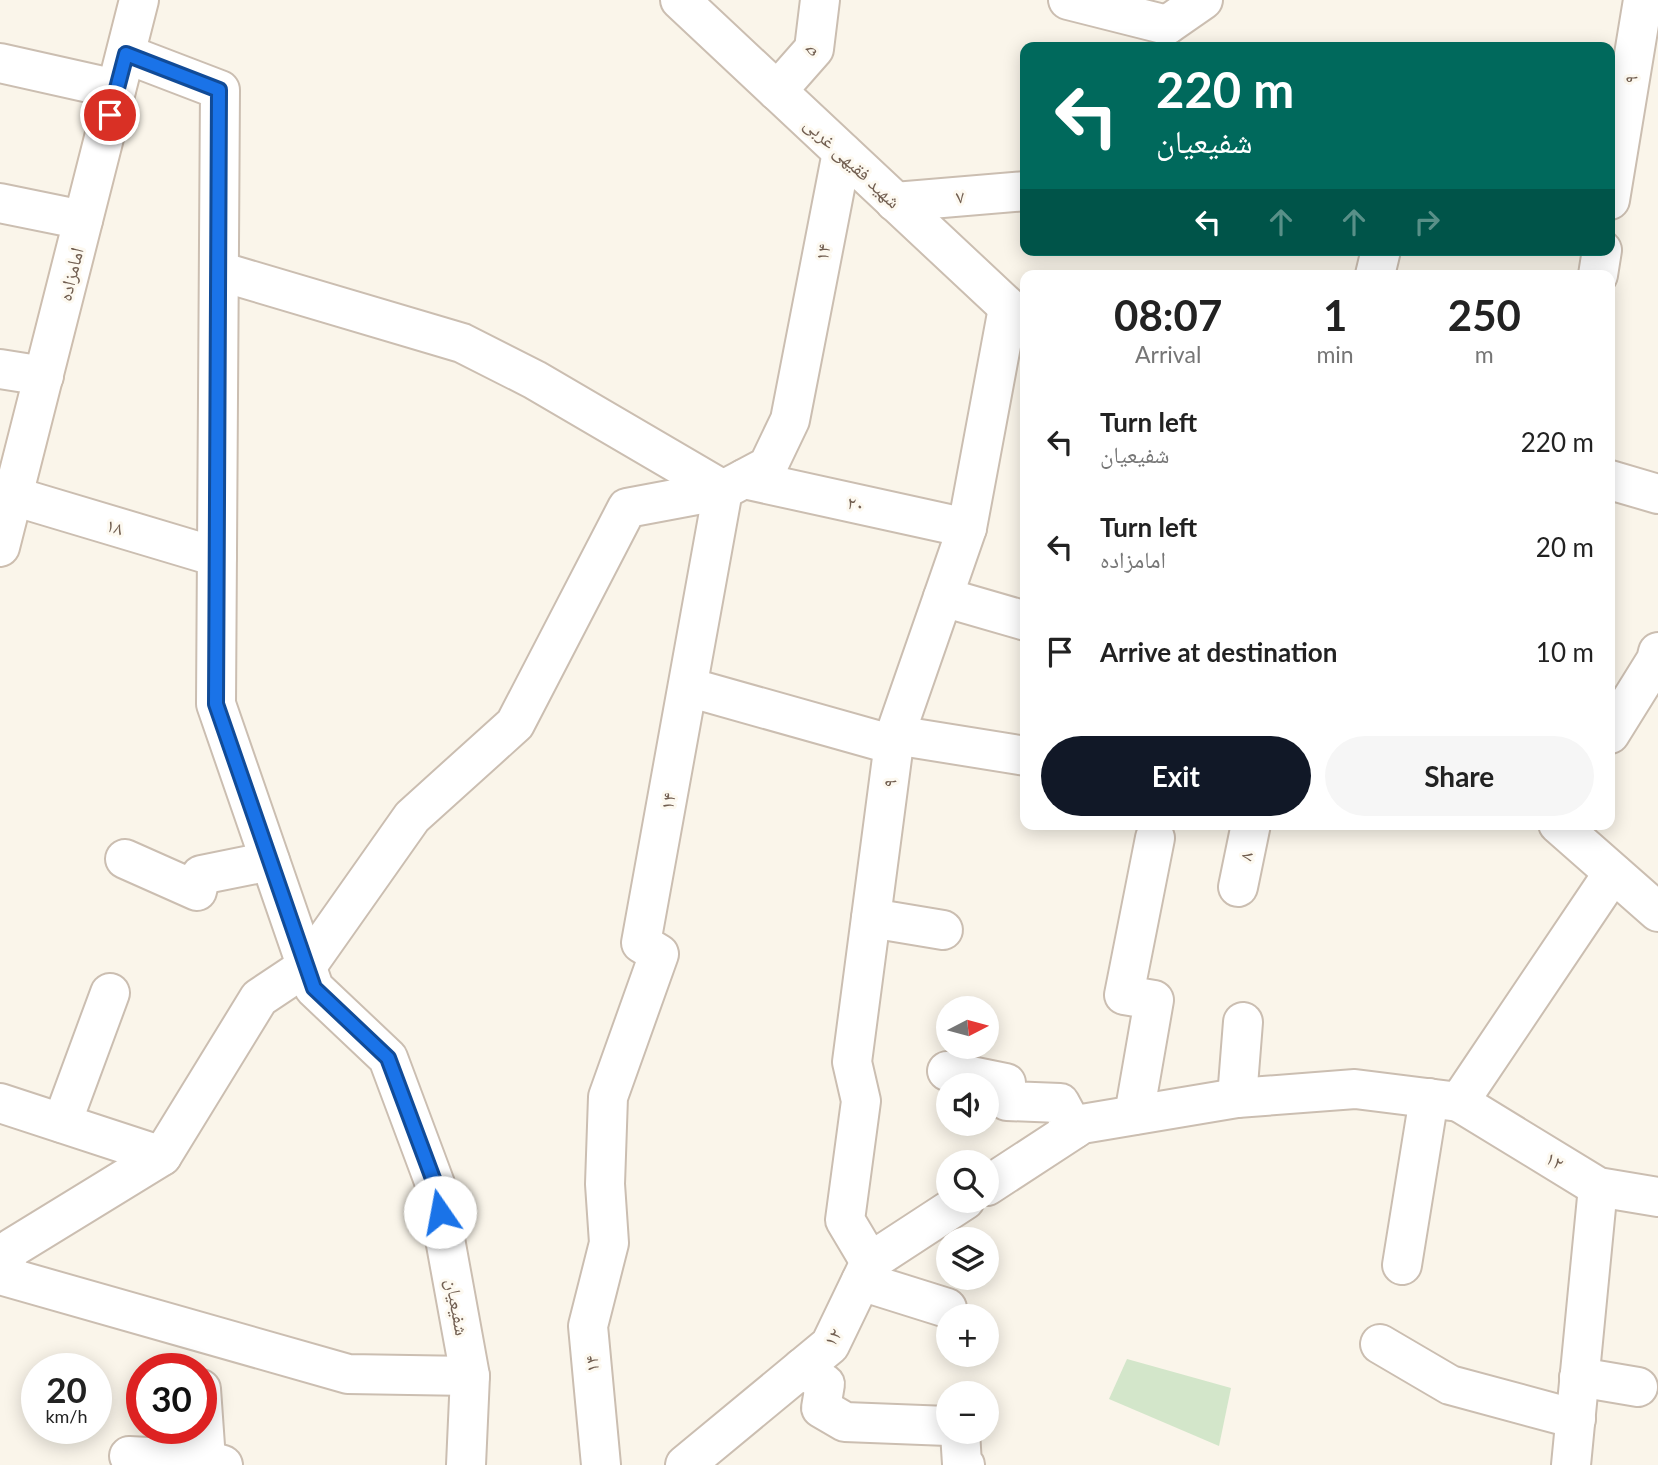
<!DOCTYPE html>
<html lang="en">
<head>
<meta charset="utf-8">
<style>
	:root { --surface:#fff; --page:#f6f6f6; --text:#222; --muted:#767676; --accent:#111827 }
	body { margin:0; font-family:Lato,"Noto Naskh Arabic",sans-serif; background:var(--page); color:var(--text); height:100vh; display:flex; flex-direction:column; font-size:26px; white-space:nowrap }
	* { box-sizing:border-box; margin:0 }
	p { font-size:23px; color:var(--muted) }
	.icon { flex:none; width:38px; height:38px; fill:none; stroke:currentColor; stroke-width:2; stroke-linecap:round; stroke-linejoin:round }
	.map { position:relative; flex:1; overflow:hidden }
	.drawer { position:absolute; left:1020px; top:270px; width:595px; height:560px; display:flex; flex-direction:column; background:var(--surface); border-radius:14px; box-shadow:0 4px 18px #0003 }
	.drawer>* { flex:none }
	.hud { position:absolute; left:1020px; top:42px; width:595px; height:214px; border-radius:14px; box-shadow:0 4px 18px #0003; background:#00695c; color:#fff; overflow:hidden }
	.needle { width:46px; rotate:84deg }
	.buttons { position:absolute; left:936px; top:996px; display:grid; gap:14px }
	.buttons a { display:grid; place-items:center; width:63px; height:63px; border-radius:50%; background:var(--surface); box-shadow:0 4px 18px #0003; font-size:35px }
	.speed { position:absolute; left:21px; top:1353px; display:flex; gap:14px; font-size:35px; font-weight:700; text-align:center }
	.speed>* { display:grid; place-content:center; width:91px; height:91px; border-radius:50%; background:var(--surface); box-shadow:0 4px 18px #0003; line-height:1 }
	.speed small { font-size:18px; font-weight:400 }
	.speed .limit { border:10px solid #d22; background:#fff; color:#111 }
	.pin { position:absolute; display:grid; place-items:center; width:60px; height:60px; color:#fff; margin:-30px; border:4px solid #fff; border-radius:50%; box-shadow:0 2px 7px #0007 }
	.me { position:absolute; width:77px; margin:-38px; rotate:348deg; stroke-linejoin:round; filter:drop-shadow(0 0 5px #0008) }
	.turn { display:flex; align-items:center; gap:24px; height:147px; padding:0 21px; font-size:32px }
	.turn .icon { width:91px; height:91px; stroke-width:2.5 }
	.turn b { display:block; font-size:49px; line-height:60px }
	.lanes { display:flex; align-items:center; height:66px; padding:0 21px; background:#0003; justify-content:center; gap:35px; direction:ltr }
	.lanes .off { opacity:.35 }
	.eta { display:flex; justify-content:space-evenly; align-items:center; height:119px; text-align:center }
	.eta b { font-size:42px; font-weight:700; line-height:49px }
	.cta { display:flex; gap:14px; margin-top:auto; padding:14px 21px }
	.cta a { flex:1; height:80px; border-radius:42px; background:var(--accent); color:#fff; font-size:28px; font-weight:700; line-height:80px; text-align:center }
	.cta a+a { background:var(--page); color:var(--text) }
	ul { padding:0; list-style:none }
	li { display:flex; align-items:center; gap:21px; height:105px; padding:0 21px }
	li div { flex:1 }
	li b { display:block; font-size:26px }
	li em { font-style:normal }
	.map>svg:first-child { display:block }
	.green { fill:#d3e6ca }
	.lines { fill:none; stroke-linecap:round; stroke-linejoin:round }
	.minor-casing { stroke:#cbbeb1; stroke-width:42 }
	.tertiary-casing { stroke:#cbbeb1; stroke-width:42 }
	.secondary-casing { stroke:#cdbeaf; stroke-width:42 }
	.minor { stroke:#fff; stroke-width:38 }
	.tertiary { stroke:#fff; stroke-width:38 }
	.secondary { stroke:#fff; stroke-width:38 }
	.route-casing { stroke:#114b97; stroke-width:18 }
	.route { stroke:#1a73e8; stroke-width:12 }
	.labels { text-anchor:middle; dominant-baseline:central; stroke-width:6; stroke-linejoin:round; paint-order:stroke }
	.street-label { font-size:19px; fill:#715e50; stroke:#fdf9f0 }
</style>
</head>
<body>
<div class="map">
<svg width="1658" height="1465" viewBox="0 0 1658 1465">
	<rect width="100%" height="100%" fill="#faf5ea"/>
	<path class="green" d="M1127 1359 1231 1388 1219 1446 1109 1399Z"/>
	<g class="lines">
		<g class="minor-casing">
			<g id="minor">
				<path d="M1068 0 1167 25"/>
				<path d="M1167 25 1203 0"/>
				<path d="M126 54 220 90 216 704 314 988 388 1058 435 1184 470 1376 466 1465"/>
				<path d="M0 63 116 89"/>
				<path d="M777 91 814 49 820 0"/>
				<path d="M1610 200 1643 0"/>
				<path d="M895 202 1026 191"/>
				<path d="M0 203 83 220"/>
				<path d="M219 271 462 343 535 380 723 490"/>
				<path d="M1375 275 1381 250"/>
				<path d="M1598 275 1602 250"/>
				<path d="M0 369 44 376"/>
				<path d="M744 479 967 528"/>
				<path d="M1610 480 1658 494"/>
				<path d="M13 496 217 557"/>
				<path d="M943 597 1026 621"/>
				<path d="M688 687 894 745"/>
				<path d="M1610 734 1656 660 1658 652"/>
				<path d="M895 735 1026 756"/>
				<path d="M125 859 197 891 201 875 270 861"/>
				<path d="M1238 887 1251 824"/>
				<path d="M871 918 943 930"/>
				<path d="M947 1071 1006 1083 1007 1101 1060 1103 1074 1129"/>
				<path d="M1237 1098 1243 1022"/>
				<path d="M1459 1102 1598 1187 1658 1197"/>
				<path d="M0 1103 162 1156"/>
				<path d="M1134 1115 1154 1000 1124 995 1155 838"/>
				<path d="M62 1123 110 993"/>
				<path d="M987 1186 1082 1124 1237 1098 1355 1089 1459 1102 1613 873"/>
				<path d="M870 1262 845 1220 861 1101 852 1062 895 735 967 528 1008 308"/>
				<path d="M1402 1265 1429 1098"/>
				<path d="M0 1271 12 1248 162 1156 259 998 307 966 412 817 515 724 627 508 723 490"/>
				<path d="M0 1275 348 1374 470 1376"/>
				<path d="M861 1281 947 1308"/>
				<path d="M1380 1344 1450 1385 1576 1419"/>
				<path d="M802 1368 825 1384 821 1408 845 1422 948 1426"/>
				<path d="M1579 1377 1638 1387"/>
				<path d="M201 1389 206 1460 223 1465"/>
				<path d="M960 1432 962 1464 965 1465"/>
				<path d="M129 1456 206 1460"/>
				<path d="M601 1465 588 1326 609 1243 605 1184 608 1097 659 954 641 943 723 490 768 466 790 420 842 152"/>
				<path d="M685 1465 830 1345 870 1262 965 1200"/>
				<path d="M1571 1465 1598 1187"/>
			</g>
		</g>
		<g class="tertiary-casing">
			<g id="tertiary">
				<path d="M680 0 1026 324"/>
				<path d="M1558 824 1658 912"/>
			</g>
		</g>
		<g class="secondary-casing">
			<path id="secondary" d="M0 547 139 0"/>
		</g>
		<use href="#minor" class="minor"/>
		<use href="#tertiary" class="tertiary"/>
		<use href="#secondary" class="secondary"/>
	</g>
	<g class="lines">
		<g class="route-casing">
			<path id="route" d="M110 115 126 54 219 90 216 704 314 988 388 1058 435 1184 440 1212"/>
		</g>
		<use href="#route" class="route"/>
	</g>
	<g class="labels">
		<g class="street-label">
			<text transform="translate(809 50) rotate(-62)">۵</text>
			<text transform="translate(1630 79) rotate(-81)">۹</text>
			<text transform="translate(853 162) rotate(43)">شهید فقیهی غربی</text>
			<text transform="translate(960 196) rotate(-5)">۷</text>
			<text transform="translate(822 252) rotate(-79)">۱۴</text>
			<text transform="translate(70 274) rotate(-76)">امامزاده</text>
			<text transform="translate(856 503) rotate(12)">۲۰</text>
			<text transform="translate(115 526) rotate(17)">۱۸</text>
			<text transform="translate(889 783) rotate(-82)">۹</text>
			<text transform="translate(667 801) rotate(-80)">۱۴</text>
			<text transform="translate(1245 856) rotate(-78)">۸</text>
			<text transform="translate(1555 1160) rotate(31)">۱۲</text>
			<text transform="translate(458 1307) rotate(80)">شفیعیان</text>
			<text transform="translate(832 1337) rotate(-57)">۱۲</text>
			<text transform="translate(591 1364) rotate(-95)">۱۴</text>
		</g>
	</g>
</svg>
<div class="buttons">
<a><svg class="needle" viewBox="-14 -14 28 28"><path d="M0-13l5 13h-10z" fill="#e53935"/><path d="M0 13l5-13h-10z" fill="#767676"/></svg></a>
<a><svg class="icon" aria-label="sound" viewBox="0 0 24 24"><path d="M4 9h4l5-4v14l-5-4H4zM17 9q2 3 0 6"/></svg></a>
<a><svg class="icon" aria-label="search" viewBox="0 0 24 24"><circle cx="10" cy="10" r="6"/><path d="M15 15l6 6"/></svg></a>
<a><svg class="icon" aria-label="layers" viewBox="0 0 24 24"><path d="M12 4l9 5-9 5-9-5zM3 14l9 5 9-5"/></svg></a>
<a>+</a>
<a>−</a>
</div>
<div class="speed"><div>20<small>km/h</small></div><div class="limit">30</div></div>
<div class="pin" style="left:110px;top:115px;background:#d93025"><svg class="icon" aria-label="arrive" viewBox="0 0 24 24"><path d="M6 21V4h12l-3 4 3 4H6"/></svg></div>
<svg class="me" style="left:440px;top:1212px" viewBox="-20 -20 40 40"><circle r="19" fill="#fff"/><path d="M0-13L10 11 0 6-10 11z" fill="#1a73e8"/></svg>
<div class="hud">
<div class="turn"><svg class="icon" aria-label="left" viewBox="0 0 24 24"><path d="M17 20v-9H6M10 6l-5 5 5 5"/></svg><div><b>220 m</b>شفیعیان</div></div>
<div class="lanes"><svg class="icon" aria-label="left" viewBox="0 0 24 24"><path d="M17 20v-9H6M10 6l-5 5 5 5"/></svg><svg class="icon off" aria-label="ahead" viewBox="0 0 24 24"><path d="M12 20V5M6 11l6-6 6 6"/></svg><svg class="icon off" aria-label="ahead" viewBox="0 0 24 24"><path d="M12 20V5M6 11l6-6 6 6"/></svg><svg class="icon off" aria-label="right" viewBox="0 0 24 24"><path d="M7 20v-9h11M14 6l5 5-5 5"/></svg></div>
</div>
<section class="drawer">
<div class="eta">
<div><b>08:07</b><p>Arrival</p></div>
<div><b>1</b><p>min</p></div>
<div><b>250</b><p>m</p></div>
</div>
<ul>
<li><svg class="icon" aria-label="left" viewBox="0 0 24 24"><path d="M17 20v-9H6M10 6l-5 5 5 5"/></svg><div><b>Turn left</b><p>شفیعیان</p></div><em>220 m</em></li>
<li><svg class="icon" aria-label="left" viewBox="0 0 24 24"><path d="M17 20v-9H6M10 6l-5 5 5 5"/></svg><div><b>Turn left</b><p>امامزاده</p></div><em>20 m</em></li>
<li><svg class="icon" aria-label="arrive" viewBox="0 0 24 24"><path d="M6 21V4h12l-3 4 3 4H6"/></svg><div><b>Arrive at destination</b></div><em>10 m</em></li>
</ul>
<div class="cta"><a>Exit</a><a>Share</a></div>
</section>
</div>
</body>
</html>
